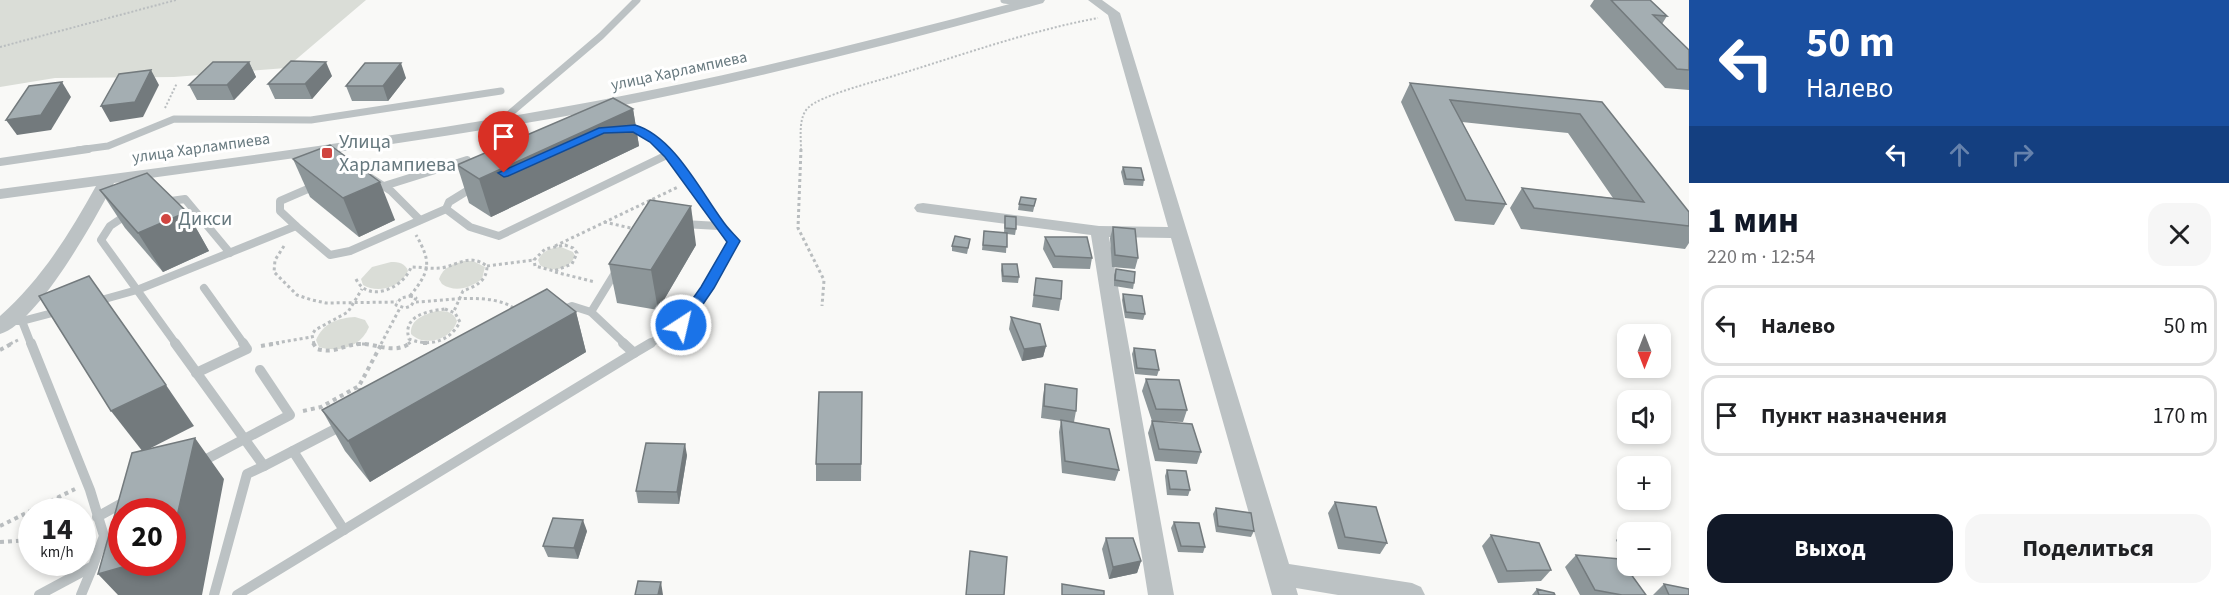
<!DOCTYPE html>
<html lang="ru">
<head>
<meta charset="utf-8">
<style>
	:root { --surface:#fff; --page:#f6f6f6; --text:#202124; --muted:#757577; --line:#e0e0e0; --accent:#111827 }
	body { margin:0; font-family:"Source Sans 3",sans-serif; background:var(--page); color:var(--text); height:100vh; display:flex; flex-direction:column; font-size:22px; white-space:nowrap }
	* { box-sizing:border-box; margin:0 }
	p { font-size:20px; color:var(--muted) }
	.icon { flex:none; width:33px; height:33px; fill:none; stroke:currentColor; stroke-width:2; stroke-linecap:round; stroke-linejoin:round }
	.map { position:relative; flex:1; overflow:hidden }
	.side { display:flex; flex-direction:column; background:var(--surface); width:540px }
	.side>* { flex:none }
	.top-card { background:#1a4fa0; color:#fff; overflow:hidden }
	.needle { width:39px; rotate:180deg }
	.tools { position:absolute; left:1617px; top:324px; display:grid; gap:12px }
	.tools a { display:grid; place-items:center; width:54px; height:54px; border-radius:12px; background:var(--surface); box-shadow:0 3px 9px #0003; font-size:30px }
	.speed { position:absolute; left:18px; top:498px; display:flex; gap:12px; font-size:30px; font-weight:700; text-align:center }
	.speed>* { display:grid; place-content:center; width:78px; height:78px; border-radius:50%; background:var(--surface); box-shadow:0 3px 9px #0003; line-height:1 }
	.speed small { font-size:15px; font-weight:400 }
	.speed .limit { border:9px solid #d22; background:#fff; color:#111 }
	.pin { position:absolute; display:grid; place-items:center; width:51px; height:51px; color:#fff; margin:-62px -26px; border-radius:50% 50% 50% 0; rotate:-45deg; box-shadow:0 0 6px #0007 }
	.pin .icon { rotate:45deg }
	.me { position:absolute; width:66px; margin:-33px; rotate:35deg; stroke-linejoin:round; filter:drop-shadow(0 0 4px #0008) }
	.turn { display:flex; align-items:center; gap:21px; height:126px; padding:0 18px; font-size:27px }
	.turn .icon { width:78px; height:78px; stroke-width:2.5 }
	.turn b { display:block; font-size:42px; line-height:51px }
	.lanes { display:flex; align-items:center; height:57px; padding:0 18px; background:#0003; justify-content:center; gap:30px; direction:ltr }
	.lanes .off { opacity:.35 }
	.round { display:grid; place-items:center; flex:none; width:63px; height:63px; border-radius:18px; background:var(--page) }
	.head { display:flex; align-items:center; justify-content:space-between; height:102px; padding:0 18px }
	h1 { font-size:36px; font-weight:700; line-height:45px; color:var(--accent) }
	.action { display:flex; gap:12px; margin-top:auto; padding:12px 18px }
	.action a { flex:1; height:69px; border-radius:18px; background:var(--accent); color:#fff; font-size:24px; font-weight:700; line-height:69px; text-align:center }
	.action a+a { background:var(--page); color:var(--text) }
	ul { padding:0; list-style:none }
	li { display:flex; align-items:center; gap:18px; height:81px; margin:0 12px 9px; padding:0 6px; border:3px solid var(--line); border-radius:18px }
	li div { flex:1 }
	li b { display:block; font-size:22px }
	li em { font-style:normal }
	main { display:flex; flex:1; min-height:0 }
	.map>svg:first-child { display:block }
	.green { fill:#daddd7 }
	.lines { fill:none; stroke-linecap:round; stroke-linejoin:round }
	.path-far2 { stroke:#b9bdbf; stroke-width:2; stroke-dasharray:2 2; stroke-linecap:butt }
	.path-far1 { stroke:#b9bdbf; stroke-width:3; stroke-dasharray:3 3; stroke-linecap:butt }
	.path { stroke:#b9bdbf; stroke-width:4; stroke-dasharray:4 4; stroke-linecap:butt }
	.service-far2 { stroke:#bcc2c4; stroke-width:7 }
	.service-far1 { stroke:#bcc2c4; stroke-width:8 }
	.service { stroke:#bcc2c4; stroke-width:10 }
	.minor { fill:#bcc2c4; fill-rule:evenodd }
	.wall { fill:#8d9699 }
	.shaded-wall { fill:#737a7d }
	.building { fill:#a4aeb2; stroke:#737a7d; stroke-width:1.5 }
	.route { fill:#1a73e8; stroke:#114b97; stroke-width:1.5 }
	.poi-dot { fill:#d04540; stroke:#fff; stroke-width:2 }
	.labels { text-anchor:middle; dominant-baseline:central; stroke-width:6; stroke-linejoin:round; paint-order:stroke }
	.far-street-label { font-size:16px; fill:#67797f; stroke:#fff }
	.poi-label { font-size:20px; fill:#67797f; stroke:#fff; text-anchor:start }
</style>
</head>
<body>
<main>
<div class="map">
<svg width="1689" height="595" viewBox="0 0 1689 595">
	<rect width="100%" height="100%" fill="#f9f9f7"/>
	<g class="green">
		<path d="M0 0H366L286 68 174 77 55 78 0 87Z"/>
		<path d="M561 247 573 252 575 256C569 270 551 273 540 265L538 260C543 250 551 248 561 247Z"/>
		<path d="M464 261H473L485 267 482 279C470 288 455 293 442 284L439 279C443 267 453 264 464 261Z"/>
		<path d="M391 262C399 262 405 263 408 271 401 287 378 294 363 285L361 279 372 267Z"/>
		<path d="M436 311C446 311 453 311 457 321 452 339 425 348 411 334 410 319 424 315 436 311Z"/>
		<path d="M355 317 365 320 369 327C361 347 339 353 319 347L316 340C323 323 338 318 355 317Z"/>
	</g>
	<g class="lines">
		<g class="path-far2">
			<path d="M0 47 176 0"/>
			<path d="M165 108 177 83"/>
			<path d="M801 150C801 137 798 116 809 107 820 96 873 82 890 77 959 56 1028 31 1098 18"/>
		</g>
		<g class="path-far1">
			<path d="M801 149 798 228 824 280 822 306"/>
			<path d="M604 222 635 229"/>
			<path d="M565 245 573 248 577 253 572 264 554 271 535 266 534 260 545 249Z"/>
			<path d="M284 246 275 260 274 272 297 295 312 300 326 303 397 302"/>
			<path d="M555 246 678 187"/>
			<path d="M487 266 534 260"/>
			<path d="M555 272 595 282"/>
			<path d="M356 279C368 304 404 288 411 267 421 267 431 269 441 268 459 265 469 253 487 266 487 281 476 286 463 291L454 311"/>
			<path d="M410 296C430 271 432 263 416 235"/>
			<path d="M410 296 416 298 411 306 405 308 396 305 401 298Z"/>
			<path d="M416 302C444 301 494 291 516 310"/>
			<path d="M445 309 455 313 460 322C449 342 430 347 409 339 402 316 427 311 445 309Z"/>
			<path d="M10 344 18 340"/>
			<path d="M270 344 312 337"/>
			<path d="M314 344 312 335 315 330 348 312 362 289"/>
			<path d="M356 344H368"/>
			<path d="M381 344 400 308"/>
			<path d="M408 344 412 341"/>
		</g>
		<g class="path">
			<path d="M313 343 317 349C336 354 342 345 359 344 376 343 394 355 410 343"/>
			<path d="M423 343H429"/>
			<path d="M261 346 279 343"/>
			<path d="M0 350 13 343"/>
			<path d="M360 392 359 386 382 343"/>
			<path d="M303 411 321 407 359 386"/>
			<path d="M58 497 63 512"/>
			<path d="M0 526 75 489"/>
			<path d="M0 542 32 540"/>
			<path d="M82 547 86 529"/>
		</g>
		<g class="service-far2">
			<path d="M1004 0 1028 3"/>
			<path d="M500 122 601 36 637 0"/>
			<path d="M627 128 641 131 665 150"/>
			<path d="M78 150 108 146 174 119 311 120 501 91"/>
		</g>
		<g class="service-far1">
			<path d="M664 149 691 183 719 226 683 224"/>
			<path d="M0 162 88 149"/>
			<path d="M371 178 391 191 420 220"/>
			<path d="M384 186 467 160"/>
			<path d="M164 202 185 199 230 253"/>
			<path d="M446 209 470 227 499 236 669 154"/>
			<path d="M128 214 110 226 101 240 176 344"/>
			<path d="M296 226 330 255 350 251 446 209 449 202 475 186"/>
			<path d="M618 268 591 312 625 344"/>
			<path d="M204 288 244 344"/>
			<path d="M94 302 137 290 296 226 280 211V201L317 185"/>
			<path d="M559 311 572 306 591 312"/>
			<path d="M15 321H22L31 344"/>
			<path d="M22 321 60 311"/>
			<path d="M649 344 682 325 707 288 733 241 719 226"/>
		</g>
		<g class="service">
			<path d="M31 343 90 490 104 536 93 566 39 595"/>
			<path d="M175 343 264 466 343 425"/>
			<path d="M623 343 634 353 651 343"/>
			<path d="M196 373 247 349 243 343"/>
			<path d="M293 451 344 530"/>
			<path d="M199 463 290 415 260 370"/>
			<path d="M97 517 126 501"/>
			<path d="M81 595 93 566"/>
			<path d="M214 595 247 474 264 466"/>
			<path d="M237 595 634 353"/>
		</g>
		<g class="minor">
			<path d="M1025 0H1045L1043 3C895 43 746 82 594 111 435 140 274 161 114 183 96 218 37 324 0 334V316C41 280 70 233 96 186L0 199V189C199 162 399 138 596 101 741 74 883 38 1025 0Z"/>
			<path d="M1088 0H1102L1120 13 1289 564 1412 583 1421 587 1425 595H1338L1296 588 1298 595H1272L1171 238 1109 237 1174 595H1148L1091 235 923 213 917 212 914 208 917 204 923 203 1099 226 1168 227 1108 15Z"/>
		</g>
	</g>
	<g class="wall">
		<path d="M1594 0H1650L1667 16 1662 24 1689 50V90L1665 88 1590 6Z"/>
		<path d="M249 62 256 77 234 100H197L189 85Z"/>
		<path d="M332 76 312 99H275L268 84Z"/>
		<path d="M406 78 388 101H352L346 86Z"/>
		<path d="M1410 83 1602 102 1689 226V243L1685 249 1521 229 1510 208 1522 188 1613 198 1568 133 1462 122 1506 204 1494 225 1455 221 1401 102Z"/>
		<path d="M633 109 639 146 491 217 469 203 457 165Z"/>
		<path d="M293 159 395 220 359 237 310 197Z"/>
		<path d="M1123 167 1144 180 1143 186 1124 185 1121 172Z"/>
		<path d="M100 190 187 212 209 251 163 272 125 228Z"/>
		<path d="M1036 199 1033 212 1018 210 1019 204Z"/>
		<path d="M1005 216 1016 229 1015 235 1007 234 1006 253 982 250 984 231 1004 233Z"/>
		<path d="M1113 227 1138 258 1135 269 1112 267 1110 238Z"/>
		<path d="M1045 237 1092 258 1090 269 1053 268 1043 249Z"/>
		<path d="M970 239 967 254 952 251V246Z"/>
		<path d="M696 245 658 310 617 303 609 264Z"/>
		<path d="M1002 264 1019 277 1018 283 1002 282 1001 270Z"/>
		<path d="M1116 269 1134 283 1133 289 1114 286V275Z"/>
		<path d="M1036 278 1061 299 1059 311 1032 307Z"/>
		<path d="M1123 294 1145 314 1143 320 1125 318 1122 300Z"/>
		<path d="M576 312 586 352 370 482 345 451 322 410Z"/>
		<path d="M1011 317 1046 346 1043 357 1022 361 1009 329Z"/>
		<path d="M1134 348 1159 370 1157 376 1135 374 1132 354Z"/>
		<path d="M1146 379 1187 410 1183 422 1152 421 1142 391Z"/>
		<path d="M1045 384 1076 411 1074 422 1119 470 1115 481 1062 473 1059 432 1061 421 1041 418 1043 396Z"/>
		<path d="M862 392 861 481H816V464Z"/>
		<path d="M1152 421 1201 452 1197 464 1155 461 1148 433Z"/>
		<path d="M687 455 679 504 638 503 636 491Z"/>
		<path d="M1167 470 1190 490 1188 496 1167 495 1165 476Z"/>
		<path d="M1335 502 1387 543 1380 554 1338 549 1328 513Z"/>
		<path d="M1216 508 1254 531 1251 537 1216 532 1213 514Z"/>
		<path d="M1174 522 1205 547 1203 553 1178 552 1171 528Z"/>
		<path d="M587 531 578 559 548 557 543 546Z"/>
		<path d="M1622 534 1628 535V564L1626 563 1616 540Z"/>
		<path d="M1491 535 1551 570 1541 581 1498 583 1482 546Z"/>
		<path d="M1106 538 1141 561 1137 573 1109 579 1102 549Z"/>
		<path d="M1576 555 1646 595H1580L1565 567Z"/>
		<path d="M1637 566H1657L1654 569Z"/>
		<path d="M1664 584 1689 595H1653Z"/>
		<path d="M1537 589 1555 595H1532Z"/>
	</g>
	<g class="shaded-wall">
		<path d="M249 62 256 77 234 100 227 85Z"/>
		<path d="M326 62 332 76 312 99 305 84Z"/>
		<path d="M401 63 406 78 388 101 383 86Z"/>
		<path d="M151 70 159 85 143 117 110 122 101 106Z"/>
		<path d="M62 82 71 97 51 130 17 135 6 120Z"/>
		<path d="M633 109 639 146 491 217 479 179Z"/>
		<path d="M380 182 395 220 359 237 343 198Z"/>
		<path d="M691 206 696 245 658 310 651 270Z"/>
		<path d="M187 212 209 251 163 272 138 233Z"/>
		<path d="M576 312 586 352 370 482 348 441Z"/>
		<path d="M1046 346 1043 357 1022 361 1024 349Z"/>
		<path d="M166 385 194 426 143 452 111 411Z"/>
		<path d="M195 438 224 479 202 595H118L98 574 140 562H172V538Z"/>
		<path d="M685 444 687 455 679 504 677 492Z"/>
		<path d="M583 520 587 531 578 559 574 548Z"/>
		<path d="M1141 561 1137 573 1109 579 1113 567Z"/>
		<path d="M661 582 663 595H658Z"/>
	</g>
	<g class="building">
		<path d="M1611 0H1650L1667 16 1653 15 1689 50V70L1677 69Z"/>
		<path d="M291 61 326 62 305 84H268Z"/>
		<path d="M213 62H249L227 85H189Z"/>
		<path d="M365 63H401L383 86H346Z"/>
		<path d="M151 70 135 102 101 106 119 74Z"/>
		<path d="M62 82 41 115 6 120 29 86Z"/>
		<path d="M1410 83 1602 102 1689 212V226L1534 208 1522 188 1644 202 1580 114 1450 100 1506 204 1466 200Z"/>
		<path d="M613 98 633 109 479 179 457 165Z"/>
		<path d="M330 145 380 182 343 198 293 159Z"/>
		<path d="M1123 167 1141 168 1144 180 1126 179Z"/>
		<path d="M147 173 187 212 138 233 100 190Z"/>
		<path d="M1021 197 1036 199 1034 206 1019 204Z"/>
		<path d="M650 200 691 206 651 270 609 264Z"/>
		<path d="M1005 216 1016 217V229L1005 228Z"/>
		<path d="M1113 227 1135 229 1138 258 1115 255Z"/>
		<path d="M984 231 1007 233V247L983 245Z"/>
		<path d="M955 236 970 239 968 248 952 246Z"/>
		<path d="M1045 237H1087L1092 258 1055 256Z"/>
		<path d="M1002 264H1017L1019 277 1003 276Z"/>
		<path d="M1116 269 1135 272 1134 283 1115 280Z"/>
		<path d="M89 276 166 385 111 411 39 296Z"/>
		<path d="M1036 278 1062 281 1061 299 1034 295Z"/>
		<path d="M547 289 576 312 348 441 322 410Z"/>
		<path d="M1123 294 1142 296 1145 314 1126 312Z"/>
		<path d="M1011 317 1040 324 1046 346 1024 349Z"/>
		<path d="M1134 348 1155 350 1159 370 1137 368Z"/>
		<path d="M1146 379 1179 380 1187 410 1156 409Z"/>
		<path d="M1045 384 1077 389 1076 411 1044 406Z"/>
		<path d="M819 392H862L861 464H816Z"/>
		<path d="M1061 420 1109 429 1119 470 1065 461Z"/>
		<path d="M1152 421 1192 424 1201 452 1159 449Z"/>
		<path d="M195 438 172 538V512H122V562H140L98 574 132 453Z"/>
		<path d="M646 443 685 444 677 492 636 491Z"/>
		<path d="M1167 470 1186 471 1190 490 1170 489Z"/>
		<path d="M1335 502 1376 507 1387 543 1345 537Z"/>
		<path d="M1216 508 1251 513 1254 531 1218 526Z"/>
		<path d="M553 518 583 520 574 548 543 546Z"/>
		<path d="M1174 522 1199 523 1205 547 1181 546Z"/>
		<path d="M1622 534 1628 535V548Z"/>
		<path d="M1491 535 1539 543 1551 570 1507 571Z"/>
		<path d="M1106 538H1133L1141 561 1113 567Z"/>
		<path d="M970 551 1007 557 1004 595H966Z"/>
		<path d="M1576 555 1620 559 1646 595H1622L1595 590Z"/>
		<path d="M638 581 661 582 658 595H635Z"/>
		<path d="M1062 584 1104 591V595H1062Z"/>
		<path d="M1664 584 1689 589V595H1669Z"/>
		<path d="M1537 589 1554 593 1555 595H1539Z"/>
	</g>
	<path class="route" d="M635 125C673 136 700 190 722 220 727 228 734 234 740 241L714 288 686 329 681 330 674 325 701 287 727 242 665 157 650 142 633 132 604 133 508 176 504 177 498 173 599 128Z"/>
	<g class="poi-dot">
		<rect x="321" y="147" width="12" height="12" rx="3"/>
		<circle cx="166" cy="219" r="6"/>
	</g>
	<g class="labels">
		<g class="far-street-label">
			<text transform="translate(679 71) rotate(-12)">улица Харлампиева</text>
			<text transform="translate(201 148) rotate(-8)">улица Харлампиева</text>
		</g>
		<g class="poi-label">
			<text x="339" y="142">Улица<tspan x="339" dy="23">Харлампиева</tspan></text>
			<text x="178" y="219">Дикси</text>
		</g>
	</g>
</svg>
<div class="tools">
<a><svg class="needle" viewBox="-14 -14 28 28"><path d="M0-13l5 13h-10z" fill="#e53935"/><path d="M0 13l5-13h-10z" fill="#757577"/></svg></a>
<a><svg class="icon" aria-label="sound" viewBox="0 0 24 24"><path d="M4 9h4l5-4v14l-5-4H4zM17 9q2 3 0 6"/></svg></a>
<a>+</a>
<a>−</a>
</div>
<div class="speed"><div>14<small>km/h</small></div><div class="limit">20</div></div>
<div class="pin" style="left:504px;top:173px;background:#d93025"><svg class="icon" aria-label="arrive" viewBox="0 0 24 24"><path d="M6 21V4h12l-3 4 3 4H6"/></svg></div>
<svg class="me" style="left:681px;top:325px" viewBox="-20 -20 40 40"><circle r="17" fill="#1a73e8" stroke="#fff" stroke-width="3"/><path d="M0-11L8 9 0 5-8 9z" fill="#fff"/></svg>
</div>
<section class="side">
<div class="top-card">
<div class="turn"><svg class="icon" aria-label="left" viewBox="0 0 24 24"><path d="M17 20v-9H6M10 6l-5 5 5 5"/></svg><div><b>50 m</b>Налево</div></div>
<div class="lanes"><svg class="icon" aria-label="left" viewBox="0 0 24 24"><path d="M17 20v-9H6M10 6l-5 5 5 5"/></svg><svg class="icon off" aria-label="ahead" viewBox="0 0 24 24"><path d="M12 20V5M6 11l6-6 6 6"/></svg><svg class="icon off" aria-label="right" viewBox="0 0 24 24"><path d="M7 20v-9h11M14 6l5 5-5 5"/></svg></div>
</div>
<div class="head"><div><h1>1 мин</h1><p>220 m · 12:54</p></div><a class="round"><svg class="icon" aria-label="close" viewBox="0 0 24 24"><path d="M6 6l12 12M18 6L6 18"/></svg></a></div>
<ul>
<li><svg class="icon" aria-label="left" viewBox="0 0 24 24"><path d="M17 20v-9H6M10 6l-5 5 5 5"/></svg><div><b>Налево</b></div><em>50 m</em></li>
<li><svg class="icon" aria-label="arrive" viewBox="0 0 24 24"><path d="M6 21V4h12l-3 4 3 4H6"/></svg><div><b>Пункт назначения</b></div><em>170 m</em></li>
</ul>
<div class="action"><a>Выход</a><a>Поделиться</a></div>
</section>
</main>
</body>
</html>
